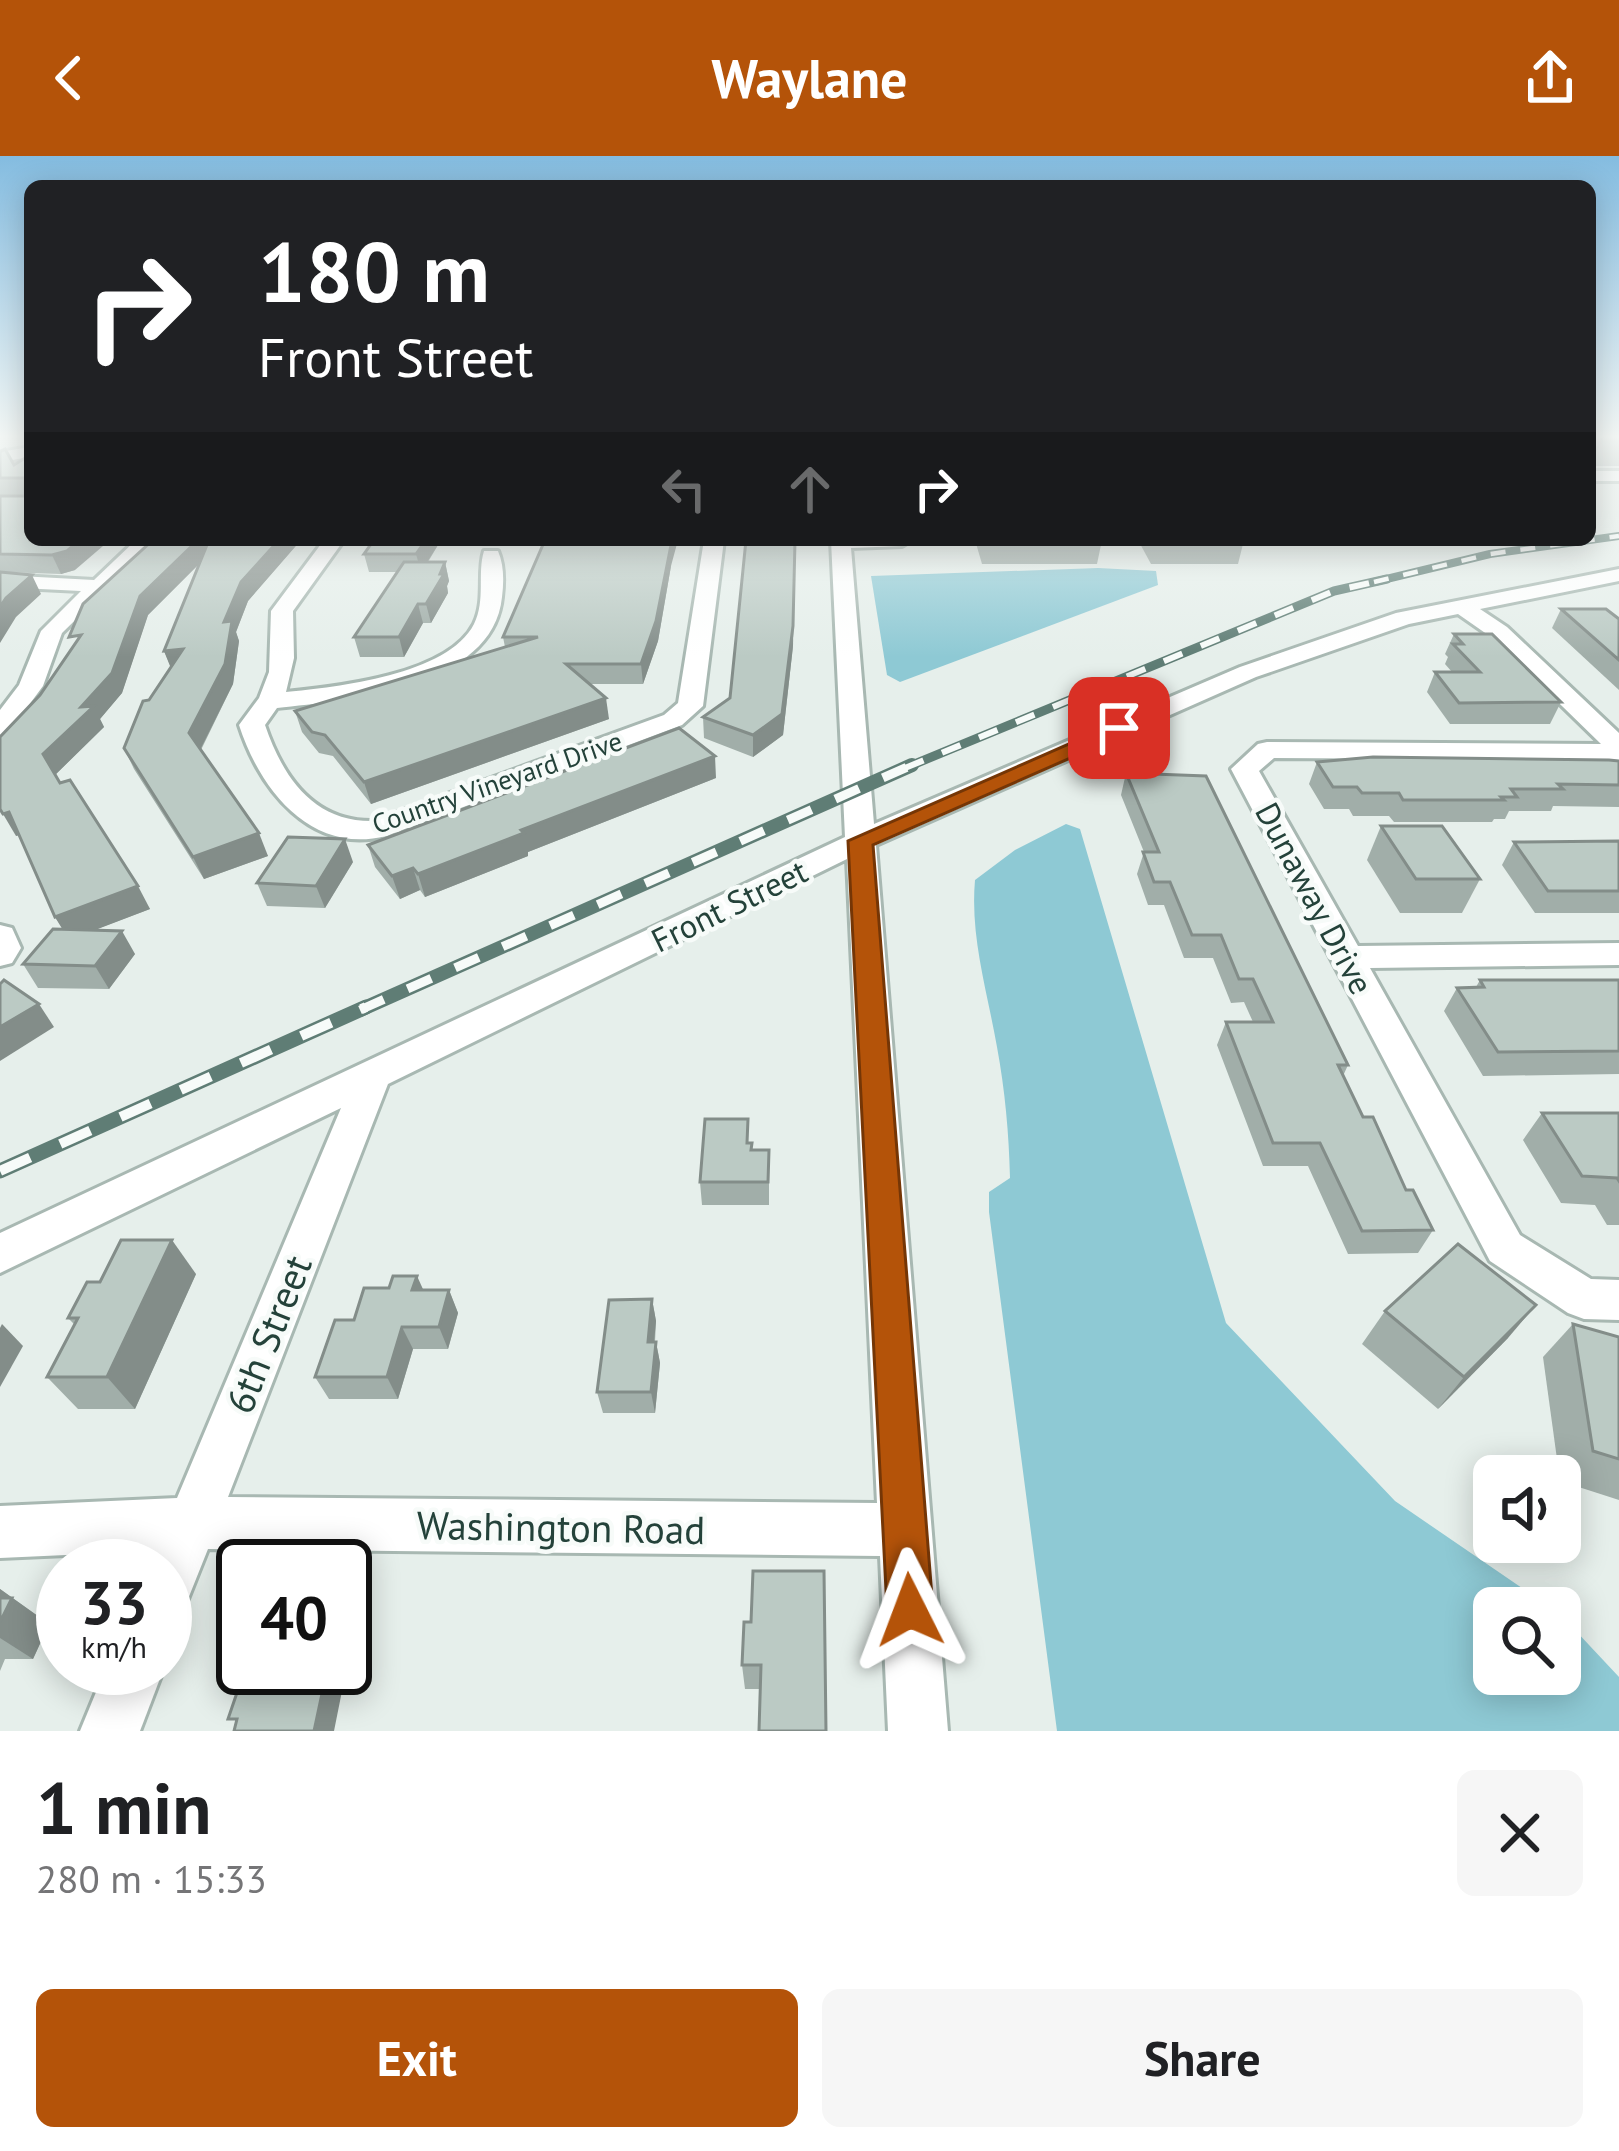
<!DOCTYPE html>
<html lang="en">
<head>
<meta charset="utf-8">
<style>
	:root { --surface:#fff; --page:#f6f6f6; --text:#202124; --muted:#757577; --accent:#b45309 }
	body { margin:0; font-family:"PT Sans",sans-serif; background:var(--page); color:var(--text); height:100vh; display:flex; flex-direction:column; font-size:45px; white-space:nowrap }
	* { box-sizing:border-box; margin:0 }
	p { font-size:39px; color:var(--muted) }
	.icon { flex:none; width:66px; height:66px; fill:none; stroke:currentColor; stroke-width:2; stroke-linecap:round; stroke-linejoin:round }
	.map { position:relative; height:1575px; overflow:hidden }
	.details { display:flex; flex-direction:column; background:var(--surface); flex:1 }
	.details>* { flex:none }
	.guide { position:absolute; left:24px; top:24px; width:1572px; height:366px; border-radius:18px; box-shadow:0 6px 30px #0003; background:#202124; color:#fff; overflow:hidden }
	.fabs { position:absolute; left:1473px; top:1299px; display:grid; gap:24px }
	.fabs a { display:grid; place-items:center; width:108px; height:108px; border-radius:18px; background:var(--surface); box-shadow:0 6px 30px #0003; font-size:60px }
	.speed { position:absolute; left:36px; top:1383px; display:flex; gap:24px; font-size:60px; font-weight:700; text-align:center }
	.speed>* { display:grid; place-content:center; width:156px; height:156px; border-radius:50%; background:var(--surface); box-shadow:0 6px 30px #0003; line-height:1 }
	.speed small { font-size:30px; font-weight:400 }
	.speed .limit { border:6px solid #111; border-radius:18px; background:#fff; color:#111 }
	.pin { position:absolute; display:grid; place-items:center; width:102px; height:102px; color:#fff; margin:-51px; border-radius:24px; box-shadow:0 6px 18px #0006 }
	.me { position:absolute; width:132px; margin:-66px; rotate:357deg; stroke-linejoin:round; filter:drop-shadow(0 0 9px #0008) }
	.turn { display:flex; align-items:center; gap:42px; height:252px; padding:0 36px; font-size:54px }
	.turn .icon { width:156px; height:156px; stroke-width:2.5 }
	.turn b { display:block; font-size:84px; line-height:102px }
	.lanes { display:flex; align-items:center; height:114px; padding:0 36px; background:#0003; justify-content:center; gap:60px; direction:ltr }
	.lanes .off { opacity:.35 }
	.round { display:grid; place-items:center; flex:none; width:126px; height:126px; border-radius:18px; background:var(--page) }
	.overview { display:flex; align-items:center; justify-content:space-between; height:204px; padding:0 36px }
	h1 { font-size:72px; font-weight:700; line-height:90px }
	.cta { display:flex; gap:24px; margin-top:auto; padding:24px 36px }
	.cta a { flex:1; height:138px; border-radius:18px; background:var(--accent); color:#fff; font-size:48px; font-weight:700; line-height:138px; text-align:center }
	.cta a+a { background:var(--page); color:var(--text) }
	header { display:flex; justify-content:space-between; align-items:center; height:156px; padding:0 36px; background:var(--accent); color:#fff; font-size:54px; font-weight:700 }
	.map>svg:first-child { display:block }
	.water { fill:#8ec9d4 }
	.lines { fill:none; stroke-linecap:round; stroke-linejoin:round }
	.minor-casing { stroke:#a8b8b2; stroke-width:6 }
	.minor { fill:#fff; fill-rule:evenodd }
	.rail-far3-casing { stroke:#5f7d75; stroke-width:8 }
	.rail-far2-casing { stroke:#5f7d75; stroke-width:9 }
	.rail-far1-casing { stroke:#5f7d75; stroke-width:14 }
	.rail-casing { stroke:#5f7d75; stroke-width:15 }
	.rail-far3 { stroke:#f7fbf9; stroke-width:4.5; stroke-dasharray:15; stroke-linecap:butt }
	.rail-far2 { stroke:#f7fbf9; stroke-width:6; stroke-dasharray:20; stroke-linecap:butt }
	.rail-far1 { stroke:#f7fbf9; stroke-width:9; stroke-dasharray:26; stroke-linecap:butt }
	.rail { stroke:#f7fbf9; stroke-width:10; stroke-dasharray:33; stroke-linecap:butt }
	.wall { fill:#a1aea9 }
	.shaded-wall { fill:#838d89 }
	.building { fill:#bbcac4; stroke:#838d89; stroke-width:3 }
	.route { fill:#b45309; stroke:#753606; stroke-width:3 }
	.labels { text-anchor:middle; dominant-baseline:central; stroke-width:9; stroke-linejoin:round; paint-order:stroke }
	.far-street-label { font-size:27px; fill:#24423a; stroke:#f7fbf9 }
	.street-label { font-size:33px; fill:#24423a; stroke:#f7fbf9 }
	.near-street-label { font-size:39px; fill:#24423a; stroke:#f7fbf9 }
</style>
</head>
<body>
<header><svg class="icon" aria-label="back" viewBox="0 0 24 24"><path d="M15 5l-7 7 7 7"/></svg>Waylane<svg class="icon" aria-label="share" viewBox="0 0 24 24"><path d="M12 15V3M7 8l5-5 5 5M5 13v7h14v-7"/></svg></header>
<div class="map">
<svg width="1619" height="1575" viewBox="0 0 1619 1575">
	<rect width="100%" height="100%" fill="#e6efeb"/>
	<g class="water">
		<path d="M1098 412 1156 415 1158 429 900 526 887 519 871 420Z"/>
		<path d="M1066 668 1080 673 1226 1167 1395 1345 1551 1452H1494V1518H1560V1458L1619 1521V1575H1057L989 1056V1036L1010 1022C1009 978 1005 934 997 891 987 834 970 781 975 724L1015 694Z"/>
	</g>
	<g class="lines">
		<g class="minor-casing">
			<g id="minor">
				<path d="M30 291V301L0 306V296Z"/>
				<rect x="1590" y="315" width="29" height="10"/>
				<path d="M136 384H157L62 477 43 530 9 576 0 579V554L19 529 41 475 81 435 0 431V419L94 424Z"/>
				<path d="M324 384H344L293 455 294 502 286 536C337 531 448 519 474 468 486 444 477 417 484 395H498C504 409 504 425 502 441 493 532 349 544 277 552L265 569C283 622 314 666 373 665L664 559 678 547 704 384H724L703 550 682 569 386 680C311 699 260 634 239 569L259 542 269 516 271 455Z"/>
				<path d="M831 384H912L902 390 851 392 874 668 1240 511 1396 457 1619 413V425L1480 453 1507 471 1619 577V604L1274 602 1259 615 1358 790 1619 787V809L1370 812 1520 1079 1591 1123 1619 1124V1164L1584 1163 1568 1157 1490 1105 1231 613 1258 588 1267 586 1601 588 1491 481 1458 458 1409 468 1256 521 876 689 948 1575H888L880 1400 208 1393 184 1453 165 1461V1410H148L154 1395 0 1402V1350L177 1342 341 952 0 1117V1077L845 681ZM847 703 877 1347 228 1341 388 928Z"/>
				<path d="M0 769 12 772 21 792 12 807 0 810Z"/>
				<path d="M106 1512H164L140 1575H80Z"/>
			</g>
		</g>
		<use href="#minor" class="minor"/>
		<g class="rail-far3-casing">
			<path id="rail-far3" d="M1374 426 1490 398 1619 380"/>
		</g>
		<g class="rail-far2-casing">
			<path id="rail-far2" d="M905 612 1334 435 1387 423"/>
		</g>
		<g class="rail-far1-casing">
			<path id="rail-far1" d="M360 854 912 609"/>
		</g>
		<g class="rail-casing">
			<path id="rail" d="M0 1015 366 851"/>
		</g>
		<use href="#rail-far3" class="rail-far3"/>
		<use href="#rail-far2" class="rail-far2"/>
		<use href="#rail-far1" class="rail-far1"/>
		<use href="#rail" class="rail"/>
	</g>
	<g class="wall">
		<rect x="1590" y="280" width="29" height="30"/>
		<path d="M0 296 14 309 30 299 75 414 61 418 0 416V340L25 339H0Z"/>
		<path d="M153 384H301L248 445 236 476 239 485 233 528 201 594 268 700 204 723 134 613 124 592 149 544 171 511 164 495 199 408 148 459 122 537 100 563 104 571 55 619 150 753 94 774 135 798 109 833 38 832 23 808 63 773 55 761 19 679 16 680 40 539Z"/>
		<path d="M368 384H441L428 406H445L449 425 447 430 448 437 431 467H423L404 501H360L354 481 397 416H369L364 398 370 390Z"/>
		<path d="M975 384H1102L1097 408H982Z"/>
		<path d="M1138 384H1244L1238 408H1151Z"/>
		<path d="M671 410 658 485 643 528H590L609 563 371 648 333 600 319 597 302 576 295 555 505 491 503 481Z"/>
		<path d="M1561 453 1619 463V534L1552 472Z"/>
		<path d="M1454 478 1561 546 1550 568H1450L1427 536 1435 516H1452L1445 508 1448 501 1445 498Z"/>
		<path d="M793 490 783 579 753 601 704 582 703 561 730 542Z"/>
		<path d="M1619 605V651L1553 650 1551 655H1509L1505 663H1494L1492 666H1394L1389 660H1353L1349 653H1324L1309 628 1317 606Z"/>
		<path d="M1126 617 1348 909 1343 920 1363 961 1406 1034 1433 1074 1418 1097 1348 1098 1308 1010H1263L1217 889 1226 866H1253L1244 846 1231 847 1213 802H1184L1164 749H1148L1137 718 1144 696 1121 639Z"/>
		<path d="M716 622 528 696V700L425 741 420 734 400 743 375 711 368 689Z"/>
		<path d="M1381 670 1480 723 1462 757H1400L1367 704Z"/>
		<path d="M1619 685V757H1535L1502 709 1514 686Z"/>
		<path d="M353 706 325 752 267 750 257 727Z"/>
		<path d="M1480 824H1619V918L1483 920 1444 855 1457 832 1476 831Z"/>
		<path d="M1542 957H1619V1069H1607L1595 1049 1561 1047 1523 984Z"/>
		<path d="M749 987 752 994H769V1049H702L700 1026Z"/>
		<path d="M196 1118 135 1253H78L47 1221 75 1169 68 1162 100 1126Z"/>
		<path d="M423 1134H449L458 1157 448 1193H413L398 1243H329L315 1221Z"/>
		<path d="M652 1143 656 1165 655 1186H656L660 1207 655 1257H603L597 1236Z"/>
		<path d="M1385 1155 1508 1182 1438 1253 1362 1188Z"/>
		<path d="M1573 1168 1619 1181V1344L1560 1325 1543 1201Z"/>
		<path d="M0 1433 49 1468 33 1503H5L0 1515Z"/>
		<path d="M744 1466 826 1575 760 1533H745L742 1509Z"/>
	</g>
	<g class="shaded-wall">
		<path d="M1604 280 1590 310V306L1600 283Z"/>
		<path d="M80 384H110L75 414 61 418 52 399Z"/>
		<path d="M198 384H223L148 459 122 537 100 563 104 571 55 619 43 598 81 551 140 440Z"/>
		<path d="M279 384H301L248 445 236 476 239 485 233 528 198 598 189 577 224 466 241 426Z"/>
		<path d="M426 384H441L421 416 416 398Z"/>
		<path d="M672 384H678L671 410 658 485 643 528 641 508Z"/>
		<path d="M795 384 793 490 783 579 753 601V579Z"/>
		<path d="M445 406 449 425 447 430 448 437 431 467 426 448Z"/>
		<path d="M32 419 41 438 16 461 0 487V451L6 442Z"/>
		<path d="M418 448 423 467 404 501 399 481Z"/>
		<path d="M183 493 172 515 164 495Z"/>
		<path d="M606 542 609 563 371 648 364 626Z"/>
		<path d="M715 600 716 622 528 696V700L425 741 418 718 521 674Z"/>
		<path d="M9 656 22 678 16 680 3 658Z"/>
		<path d="M259 677 268 700 204 723 193 701Z"/>
		<path d="M345 683 353 706 325 752 316 730Z"/>
		<path d="M413 712 420 734 400 743 392 720Z"/>
		<path d="M138 730 150 753 69 784 55 761Z"/>
		<path d="M122 775 135 798 109 833 95 810Z"/>
		<path d="M39 848 54 871 0 905V871Z"/>
		<path d="M172 1084 196 1118 135 1253 107 1221Z"/>
		<path d="M417 1120 427 1142 412 1134Z"/>
		<path d="M449 1134 458 1157 448 1193 439 1171Z"/>
		<path d="M652 1143 656 1165 652 1208 648 1186Z"/>
		<path d="M1536 1149 1508 1182 1438 1253 1464 1221Z"/>
		<path d="M2 1168 23 1190 0 1231V1172Z"/>
		<path d="M402 1171 413 1193 398 1243 387 1221Z"/>
		<path d="M656 1186 660 1207 655 1257 651 1236Z"/>
		<path d="M0 1433 49 1468 33 1503 0 1482Z"/>
		<path d="M310 1512H331L328 1521 342 1535 334 1575H314L308 1519Z"/>
	</g>
	<g class="building">
		<path d="M5 293 14 309 30 299V384H80L67 395 52 399 0 398V340H25V322H0V296Z"/>
		<path d="M153 384H198L140 440 112 517 81 551 94 550 43 598 60 627 70 624 138 730 55 761 9 656 3 658 0 653V581L40 539 81 479 69 481 83 448Z"/>
		<path d="M209 384H279L241 426 224 466 232 465 225 508 189 577 259 677 193 701 124 592 143 545 149 544 183 493 164 495Z"/>
		<path d="M374 384H426L416 398H364Z"/>
		<path d="M545 384H672L656 465 641 508H566L606 542 364 626 325 579 312 576 295 555 538 481H503Z"/>
		<path d="M746 384H795L793 470 782 558 753 579 703 561 730 542Z"/>
		<path d="M404 406H445L440 418H444L426 448H418L399 481H354Z"/>
		<path d="M0 416 32 419 6 442 0 451Z"/>
		<path d="M1561 453H1606L1619 463V504Z"/>
		<path d="M1454 478H1492L1561 546 1459 547 1435 516H1480L1453 488H1463Z"/>
		<path d="M679 572 715 600 521 674 524 677 418 718 413 712 392 720 368 689Z"/>
		<path d="M1373 601 1609 604 1619 605V629L1558 628 1563 633H1511L1517 641H1501L1504 644H1403L1399 637H1362L1357 631H1333L1317 606Z"/>
		<path d="M1126 617 1206 620 1348 909H1338L1363 961H1373L1406 1034H1413L1433 1074 1362 1075 1320 987H1273L1226 866H1273L1253 823H1239L1221 779H1192L1170 726H1154L1143 696H1159Z"/>
		<path d="M1381 670H1442L1480 723H1416Z"/>
		<path d="M288 681 345 683 316 730 257 727Z"/>
		<path d="M1619 685V735H1548L1514 686Z"/>
		<path d="M53 773 122 775 95 810 23 808Z"/>
		<path d="M4 824 39 848 0 871V828Z"/>
		<path d="M1480 824H1619V895L1498 896 1457 832 1484 831Z"/>
		<path d="M1542 957H1619V1025L1617 1022 1582 1020Z"/>
		<path d="M705 963H748L747 987H752L751 994H769L768 1026H700Z"/>
		<path d="M121 1084H172L107 1221H47L78 1162H68L87 1126H100Z"/>
		<path d="M1458 1088 1536 1149 1464 1221 1385 1155Z"/>
		<path d="M393 1120H417L412 1134H449L439 1171H402L387 1221H315L335 1164H354L364 1132H389Z"/>
		<path d="M652 1143 648 1186H656L651 1236H597L609 1144Z"/>
		<path d="M1573 1168 1619 1181V1303L1593 1295Z"/>
		<path d="M753 1415H824L826 1575H759L761 1509H742L744 1466H751Z"/>
		<path d="M0 1442H12L0 1466Z"/>
		<path d="M264 1512H310L308 1519H326L314 1575H234L237 1563H228L243 1519H262Z"/>
	</g>
	<linearGradient id="sky" x2="0" y2="1"><stop stop-color="#84bce0"/><stop offset="0.56" stop-color="#f4f8f6"/><stop offset="1" stop-color="#f4f8f6" stop-opacity="0"/></linearGradient>
	<rect width="1619" height="501" fill="url(#sky)"/>
	<path class="route" d="M1119 566 1130 572 1127 577 873 689 933 1454 926 1470 910 1477 894 1470 887 1454 848 685Z"/>
	<g class="labels">
		<g class="far-street-label">
			<text transform="translate(497 626) rotate(-19)">Country Vineyard Drive</text>
		</g>
		<g class="street-label">
			<text transform="translate(1315 742) rotate(62)">Dunaway Drive</text>
			<text transform="translate(729 749) rotate(-26)">Front Street</text>
		</g>
		<g class="near-street-label">
			<text transform="translate(268 1178) rotate(-68)">6th Street</text>
			<text transform="translate(561 1371) rotate(1)">Washington Road</text>
		</g>
	</g>
</svg>
<div class="fabs">
<a><svg class="icon" aria-label="sound" viewBox="0 0 24 24"><path d="M4 9h4l5-4v14l-5-4H4zM17 9q2 3 0 6"/></svg></a>
<a><svg class="icon" aria-label="search" viewBox="0 0 24 24"><circle cx="10" cy="10" r="6"/><path d="M15 15l6 6"/></svg></a>
</div>
<div class="speed"><div>33<small>km/h</small></div><div class="limit">40</div></div>
<div class="pin" style="left:1119px;top:572px;background:#d93025"><svg class="icon" aria-label="arrive" viewBox="0 0 24 24"><path d="M6 21V4h12l-3 4 3 4H6"/></svg></div>
<svg class="me" style="left:910px;top:1454px" viewBox="-20 -20 40 40"><path d="M0-17L14 15 0 8-14 15z" fill="#b45309" stroke="#fff" stroke-width="4"/></svg>
<div class="guide">
<div class="turn"><svg class="icon" aria-label="right" viewBox="0 0 24 24"><path d="M7 20v-9h11M14 6l5 5-5 5"/></svg><div><b>180 m</b>Front Street</div></div>
<div class="lanes"><svg class="icon off" aria-label="left" viewBox="0 0 24 24"><path d="M17 20v-9H6M10 6l-5 5 5 5"/></svg><svg class="icon off" aria-label="ahead" viewBox="0 0 24 24"><path d="M12 20V5M6 11l6-6 6 6"/></svg><svg class="icon" aria-label="right" viewBox="0 0 24 24"><path d="M7 20v-9h11M14 6l5 5-5 5"/></svg></div>
</div>
</div>
<section class="details">
<div class="overview"><div><h1>1 min</h1><p>280 m · 15:33</p></div><a class="round"><svg class="icon" aria-label="close" viewBox="0 0 24 24"><path d="M6 6l12 12M18 6L6 18"/></svg></a></div>
<div class="cta"><a>Exit</a><a>Share</a></div>
</section>
</body>
</html>
